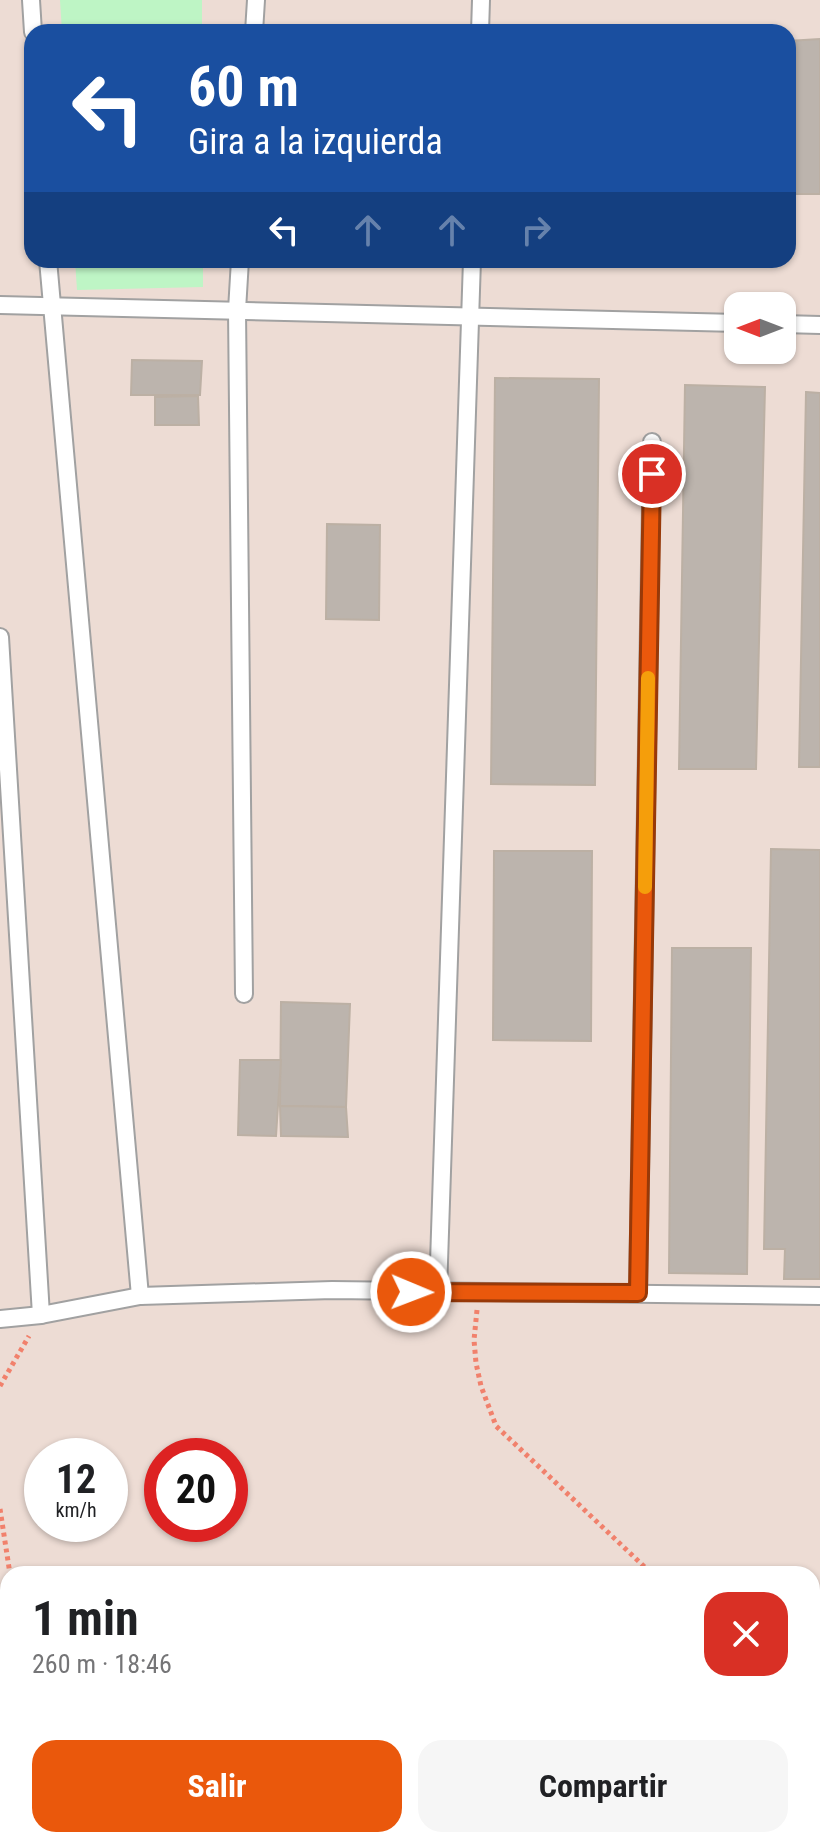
<!DOCTYPE html>
<html lang="es">
<head>
<meta charset="utf-8">
<style>
	:root { --surface:#fff; --page:#f6f6f6; --text:#202124; --muted:#757577; --accent:#ea580c }
	body { margin:0; font-family:"Roboto Condensed",sans-serif; background:var(--page); color:var(--text); height:100vh; display:flex; flex-direction:column; font-size:30px; white-space:nowrap }
	* { box-sizing:border-box; margin:0 }
	p { font-size:26px; color:var(--muted) }
	.icon { flex:none; width:44px; height:44px; fill:none; stroke:currentColor; stroke-width:2; stroke-linecap:round; stroke-linejoin:round }
	.map { position:relative; flex:1; overflow:hidden }
	.panel { position:absolute; left:0px; top:1566px; width:820px; height:282px; display:flex; flex-direction:column; background:var(--surface); border-radius:24px 24px 0 0; box-shadow:0 2px 6px #0004 }
	.panel>* { flex:none }
	.banner { position:absolute; left:24px; top:24px; width:772px; height:244px; border-radius:24px; box-shadow:0 2px 6px #0004; background:#1a4fa0; color:#fff; overflow:hidden }
	.needle { width:52px; rotate:270deg }
	.fabs { position:absolute; left:724px; top:292px; display:grid; gap:16px }
	.fabs a { display:grid; place-items:center; width:72px; height:72px; border-radius:16px; background:var(--surface); box-shadow:0 2px 6px #0004; font-size:40px }
	.speed { position:absolute; left:24px; top:1438px; display:flex; gap:16px; font-size:40px; font-weight:700; text-align:center }
	.speed>* { display:grid; place-content:center; width:104px; height:104px; border-radius:50%; background:var(--surface); box-shadow:0 2px 6px #0004; line-height:1 }
	.speed small { font-size:20px; font-weight:400 }
	.speed .limit { border:12px solid #d22; background:#fff; color:#111 }
	.pin { position:absolute; display:grid; place-items:center; width:68px; height:68px; color:#fff; margin:-34px; border:4px solid #fff; border-radius:50%; box-shadow:0 2px 8px #0007 }
	.me { position:absolute; width:88px; margin:-44px; rotate:91deg; stroke-linejoin:round; filter:drop-shadow(0 0 6px #0008) }
	.turn { display:flex; align-items:center; gap:28px; height:168px; padding:0 32px; font-size:36px }
	.turn .icon { width:104px; height:104px; stroke-width:2.5 }
	.turn b { display:block; font-size:56px; line-height:68px }
	.lanes { display:flex; align-items:center; height:76px; padding:0 32px; background:#0003; justify-content:center; gap:40px; direction:ltr }
	.lanes .off { opacity:.35 }
	.round { display:grid; place-items:center; flex:none; width:84px; height:84px; border-radius:24px; background:var(--page) }
	.headline { display:flex; align-items:center; justify-content:space-between; height:136px; padding:0 32px }
	h1 { font-size:48px; font-weight:700; line-height:60px }
	.action { display:flex; gap:16px; margin-top:auto; padding:16px 32px }
	.action a { flex:1; height:92px; border-radius:24px; background:var(--accent); color:#fff; font-size:32px; font-weight:700; line-height:92px; text-align:center }
	.action a+a { background:var(--page); color:var(--text) }
	.map>svg:first-child { display:block }
	.military { fill:#eddcd4; fill-rule:evenodd }
	.park { fill:#bef5c5 }
	.building { fill:#bcb4ad; stroke:#bcb0a4; stroke-width:2 }
	.lines { fill:none; stroke-linecap:round; stroke-linejoin:round }
	.service-casing { stroke:#a1a1a1; stroke-width:20 }
	.path { stroke:#f1816c; stroke-width:5; stroke-dasharray:4 4; stroke-linecap:butt }
	.service { stroke:#fff; stroke-width:16 }
	.route-casing { stroke:#983908; stroke-width:20 }
	.route { stroke:#ea580c; stroke-width:14 }
	.slow { stroke:#f59e0b; stroke-width:14 }
</style>
</head>
<body>
<div class="map">
<svg width="820" height="1847" viewBox="0 0 820 1847">
	<rect width="100%" height="100%" fill="#ece8e0"/>
	<path class="military" d="M0 0H820V1847H0ZM32 32H788V260H32ZM738 306H782V350H738ZM42 1456H110V1524H42ZM162 1456H230V1524H162ZM8 1574H812V1840H8Z"/>
	<g class="park">
		<path d="M60 0H202V32H62Z"/>
		<path d="M75 260H203V287L77 290Z"/>
	</g>
	<g class="building">
		<path d="M820 39V194H788V41Z"/>
		<path d="M132 360 202 361 200 395H131Z"/>
		<path d="M495 378 599 379 595 785 491 784Z"/>
		<path d="M685 385 765 387 756 769H679Z"/>
		<path d="M806 392 820 393V767H799Z"/>
		<path d="M198 396 199 425H155V397Z"/>
		<path d="M327 524 380 525 379 620 326 619Z"/>
		<path d="M771 849 820 850V1279H784L785 1249H764Z"/>
		<path d="M494 851H592L591 1041 493 1040Z"/>
		<path d="M672 948H751L747 1274 669 1273Z"/>
		<path d="M281 1002 350 1004 346 1107 280 1106Z"/>
		<path d="M240 1060H281L276 1136 238 1135Z"/>
		<path d="M280 1106 346 1107 348 1137 281 1136Z"/>
	</g>
	<g class="lines">
		<g class="service-casing">
			<g id="service">
				<path d="M31 0 33 32"/>
				<path d="M254 32 256 0"/>
				<path d="M480 32 481 0"/>
				<path d="M48 260 140 1296"/>
				<path d="M240 260 237 310 244 994"/>
				<path d="M0 305 738 323"/>
				<path d="M782 324 820 325"/>
				<path d="M0 637 41 1315"/>
				<path d="M438 1293 472 260"/>
				<path d="M638 1293 652 442"/>
				<path d="M0 1319 41 1315 140 1296 332 1290 820 1296"/>
			</g>
		</g>
		<g class="path">
			<path d="M477 1310 474 1340 476 1363 481 1386 496 1426 652 1574"/>
			<path d="M0 1386 29 1336"/>
			<path d="M0 1509 10 1574"/>
			<path d="M812 1733 820 1739"/>
			<path d="M63 1840 65 1847"/>
		</g>
		<use href="#service" class="service"/>
	</g>
	<g class="lines">
		<g class="route-casing">
			<path id="route" d="M411 1292 638 1293 652 474"/>
		</g>
		<use href="#route" class="route"/>
		<path class="slow" d="M645 887 648 678"/>
	</g>
</svg>
<div class="fabs">
<a><svg class="needle" viewBox="-14 -14 28 28"><path d="M0-13l5 13h-10z" fill="#e53935"/><path d="M0 13l5-13h-10z" fill="#757577"/></svg></a>
</div>
<div class="speed"><div>12<small>km/h</small></div><div class="limit">20</div></div>
<div class="pin" style="left:652px;top:474px;background:#d93025"><svg class="icon" aria-label="arrive" viewBox="0 0 24 24"><path d="M6 21V4h12l-3 4 3 4H6"/></svg></div>
<svg class="me" style="left:411px;top:1292px" viewBox="-20 -20 40 40"><circle r="17" fill="#ea580c" stroke="#fff" stroke-width="3"/><path d="M0-11L8 9 0 5-8 9z" fill="#fff"/></svg>
<div class="banner">
<div class="turn"><svg class="icon" aria-label="left" viewBox="0 0 24 24"><path d="M17 20v-9H6M10 6l-5 5 5 5"/></svg><div><b>60 m</b>Gira a la izquierda</div></div>
<div class="lanes"><svg class="icon" aria-label="left" viewBox="0 0 24 24"><path d="M17 20v-9H6M10 6l-5 5 5 5"/></svg><svg class="icon off" aria-label="ahead" viewBox="0 0 24 24"><path d="M12 20V5M6 11l6-6 6 6"/></svg><svg class="icon off" aria-label="ahead" viewBox="0 0 24 24"><path d="M12 20V5M6 11l6-6 6 6"/></svg><svg class="icon off" aria-label="right" viewBox="0 0 24 24"><path d="M7 20v-9h11M14 6l5 5-5 5"/></svg></div>
</div>
<section class="panel">
<div class="headline"><div><h1>1 min</h1><p>260 m · 18:46</p></div><a class="round" style="background:#d93025;color:#fff"><svg class="icon" aria-label="close" viewBox="0 0 24 24"><path d="M6 6l12 12M18 6L6 18"/></svg></a></div>
<div class="action"><a>Salir</a><a>Compartir</a></div>
</section>
</div>
</body>
</html>
